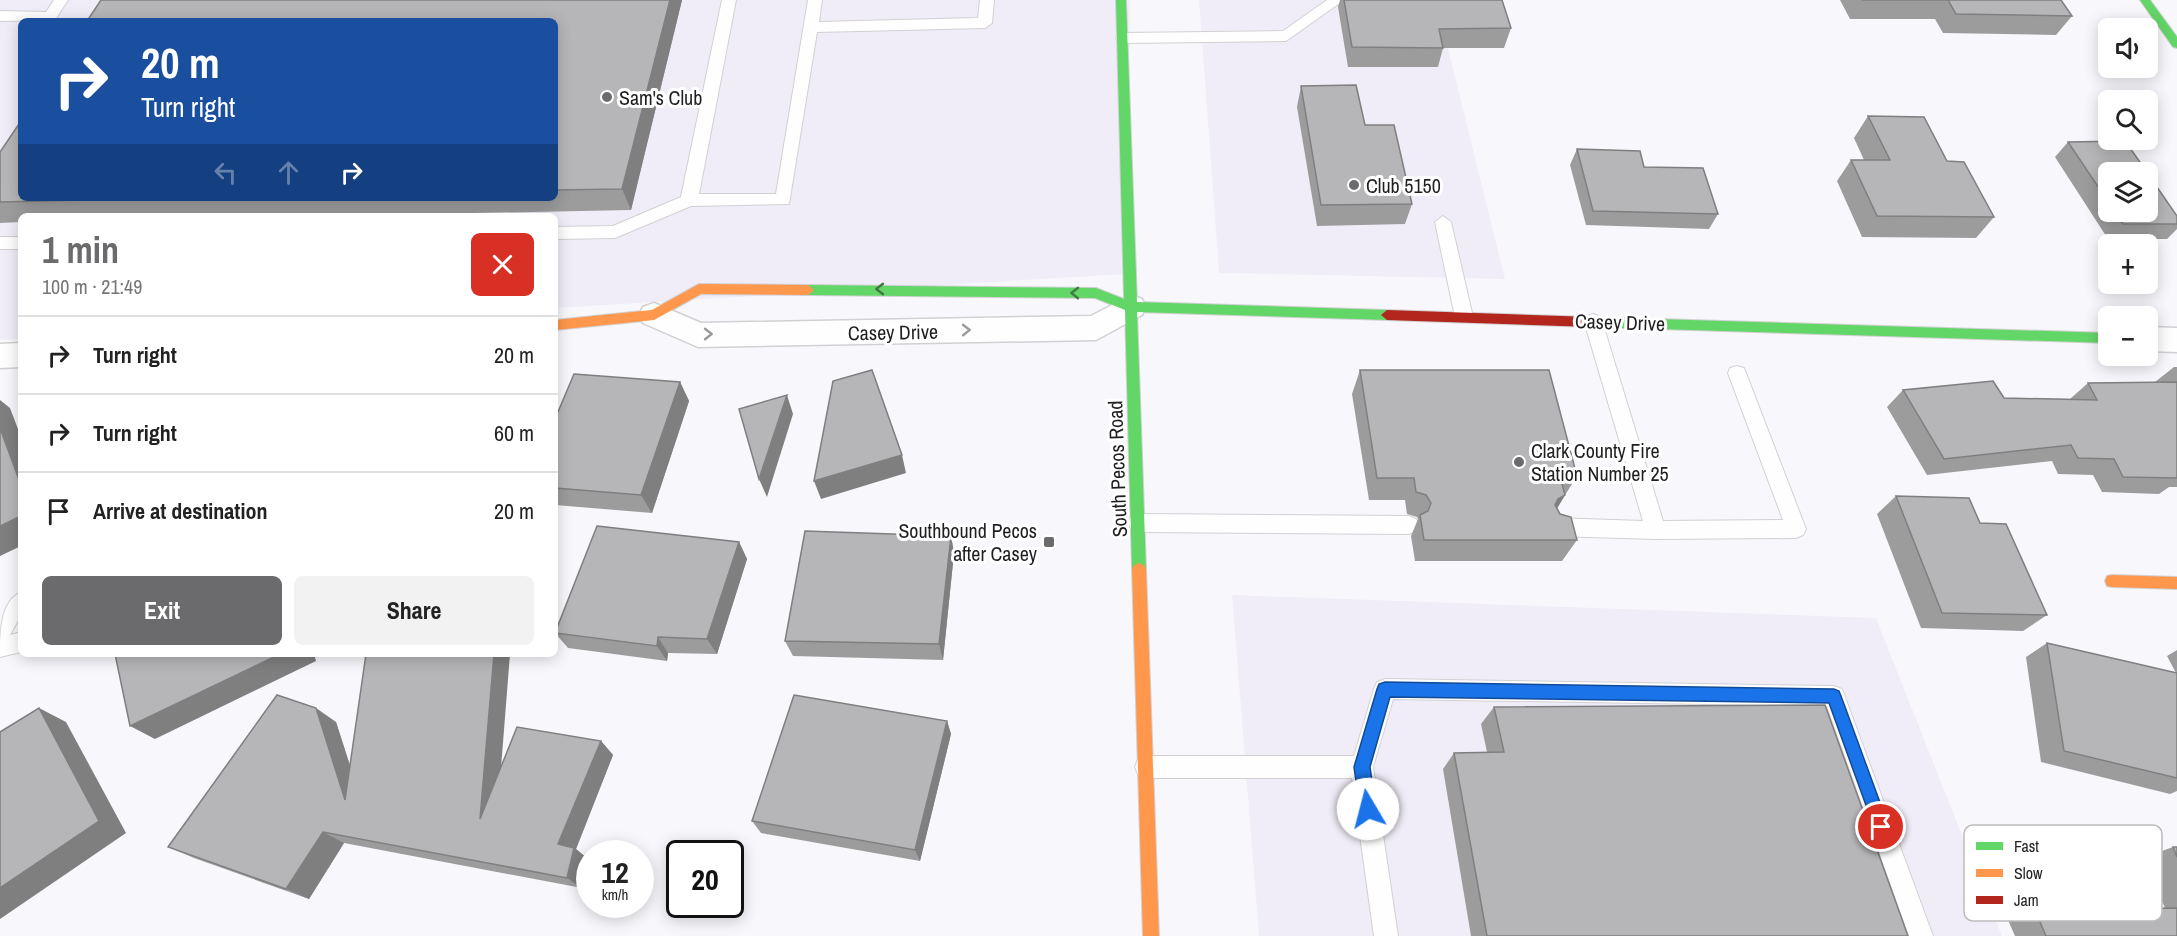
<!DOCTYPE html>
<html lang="en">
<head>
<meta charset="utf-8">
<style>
	:root { --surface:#fff; --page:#f2f2f2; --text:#222; --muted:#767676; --line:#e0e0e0; --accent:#6b6b6e }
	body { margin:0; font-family:"Archivo Narrow",sans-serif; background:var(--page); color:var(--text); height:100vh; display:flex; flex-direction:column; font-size:22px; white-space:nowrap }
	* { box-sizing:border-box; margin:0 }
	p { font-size:20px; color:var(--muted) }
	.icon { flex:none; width:33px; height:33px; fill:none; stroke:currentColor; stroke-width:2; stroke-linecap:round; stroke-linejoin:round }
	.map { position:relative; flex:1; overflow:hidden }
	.sheet { position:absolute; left:18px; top:213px; width:540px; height:444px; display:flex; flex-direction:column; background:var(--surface); border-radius:9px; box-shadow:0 3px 15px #0003 }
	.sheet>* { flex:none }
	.hud { position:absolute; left:18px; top:18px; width:540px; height:183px; border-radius:9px; box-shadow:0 3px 15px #0003; background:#1a4fa0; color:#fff; overflow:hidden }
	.fabs { position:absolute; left:2098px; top:18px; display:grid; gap:12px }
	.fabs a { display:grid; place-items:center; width:60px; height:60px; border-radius:9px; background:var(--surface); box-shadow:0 3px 15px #0003; font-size:30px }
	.speed { position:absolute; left:576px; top:840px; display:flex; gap:12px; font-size:30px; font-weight:700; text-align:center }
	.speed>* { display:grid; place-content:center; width:78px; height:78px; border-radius:50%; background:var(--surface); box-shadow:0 3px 15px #0003; line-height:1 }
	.speed small { font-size:15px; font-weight:400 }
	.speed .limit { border:3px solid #111; border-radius:9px; background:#fff; color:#111 }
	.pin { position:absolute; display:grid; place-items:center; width:51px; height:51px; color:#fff; margin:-26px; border:3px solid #fff; border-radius:50%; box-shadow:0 2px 6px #0007 }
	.me { position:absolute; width:66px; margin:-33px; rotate:352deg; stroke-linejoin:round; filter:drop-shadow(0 0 4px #0008) }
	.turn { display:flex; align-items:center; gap:21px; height:126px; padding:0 24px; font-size:27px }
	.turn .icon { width:78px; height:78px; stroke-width:2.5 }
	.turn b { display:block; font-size:42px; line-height:51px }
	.lanes { display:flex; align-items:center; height:57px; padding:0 24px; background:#0003; justify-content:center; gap:30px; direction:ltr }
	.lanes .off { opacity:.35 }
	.round { display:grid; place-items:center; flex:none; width:63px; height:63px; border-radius:9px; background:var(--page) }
	.overview { display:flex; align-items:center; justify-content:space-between; height:102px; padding:0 24px }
	h1 { font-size:36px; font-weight:700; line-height:45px; color:var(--accent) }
	.action { display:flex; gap:12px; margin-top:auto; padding:12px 24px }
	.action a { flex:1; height:69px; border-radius:9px; background:var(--accent); color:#fff; font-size:24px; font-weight:700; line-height:69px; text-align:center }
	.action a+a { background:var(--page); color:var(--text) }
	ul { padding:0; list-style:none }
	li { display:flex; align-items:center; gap:18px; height:78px; padding:0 24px; border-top:2px solid var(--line) }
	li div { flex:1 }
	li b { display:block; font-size:22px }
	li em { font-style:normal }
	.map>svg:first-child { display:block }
	.commercial { fill:#f0edf8; fill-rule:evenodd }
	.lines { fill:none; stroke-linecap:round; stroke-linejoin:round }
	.lane-casing { stroke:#d1d1d3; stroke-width:2 }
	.street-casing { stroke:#d1d1d3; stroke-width:3 }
	.fast-casing { stroke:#d1d1d3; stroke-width:2 }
	.slow-casing { stroke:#d1d1d3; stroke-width:2 }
	.jam-casing { stroke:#d1d1d3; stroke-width:2 }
	.lane { fill:#fefeff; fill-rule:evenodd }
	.street { fill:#fefeff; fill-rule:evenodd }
	.fast { fill:#63d668; fill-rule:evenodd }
	.slow { fill:#ff974d; fill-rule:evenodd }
	.jam { fill:#b3261e; fill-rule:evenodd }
	.wall { fill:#9d9c9d }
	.shaded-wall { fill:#7f7f80 }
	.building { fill:#b6b5b7; stroke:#7f7f80; stroke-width:1.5 }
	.oneway { stroke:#417a44 }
	.oneway2 { stroke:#9a9a9b }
	.route { fill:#1a73e8; stroke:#114b97; stroke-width:1.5 }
	.poi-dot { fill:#6b6b6e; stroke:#fff; stroke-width:2 }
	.labels { text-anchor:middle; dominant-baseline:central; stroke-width:6; stroke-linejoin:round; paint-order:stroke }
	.poi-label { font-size:20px; fill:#1f1f21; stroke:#fff; text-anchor:start }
	.street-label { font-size:20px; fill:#1f1f21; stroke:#fff }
	.key { fill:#fff; stroke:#bcbcbc; stroke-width:1.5 }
	.key-label { font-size:16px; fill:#1f1f21 }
</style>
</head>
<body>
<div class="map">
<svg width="2177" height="936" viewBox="0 0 2177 936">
	<rect width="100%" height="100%" fill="#f8f8fc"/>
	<g class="commercial">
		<path d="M0 0H1130L1127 274 555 308V216H21V339L0 340ZM21 21H555V198H21Z"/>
		<path d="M1199 0H1436L1505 279 1219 273Z"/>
		<path d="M1232 595 1876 618 2002 936H1259Z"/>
	</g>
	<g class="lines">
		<g class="lane-casing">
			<g id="lane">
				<path d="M54 0H68L55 20 0 21V11L46 12Z"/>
				<path d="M722 0H736L699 194H776L808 0H822L819 22 978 18 980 0H994L992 23 985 28 817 32 789 204 691 206 615 238 555 239V227L613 226 681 197Z"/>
				<path d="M1327 0H1344L1286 41 1123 43 1116 38 1123 33 1283 31Z"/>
				<path d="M1443 216 1451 222 1473 317 1470 322H1458L1455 317 1435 222Z"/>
				<rect x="0" y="237" width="21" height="12"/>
				<path d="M1593 314 1599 316 1602 321 1663 521 1783 520 1728 373 1730 368 1737 366 1744 368 1746 373 1806 529 1803 535 1796 538 1656 539 1554 536 1547 533 1544 527 1547 521 1554 518 1643 521 1584 321 1587 316Z"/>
				<path d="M1138 514 1409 516 1416 519 1419 525 1416 531 1409 534 1138 532 1131 529 1128 523 1131 517Z"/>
				<path d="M21 592V615L10 635 21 632V652L0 657C0 632 0 602 21 592Z"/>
				<path d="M1385 679 1834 686 1842 689 1933 936H1909L1827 706 1393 699 1373 767 1398 936H1374L1352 778H1146L1138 775 1135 767 1138 759 1146 756H1354L1374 689 1377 682Z"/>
			</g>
		</g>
		<g class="street-casing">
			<g id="street">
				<path d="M1131 295 1142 299 1146 307 1142 315 1096 340 698 347 643 323 639 315 643 307 654 303 701 323 1091 316Z"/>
				<path d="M2148 327 2177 328V352L2148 351Z"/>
				<path d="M21 343V367L0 368V344Z"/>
			</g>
		</g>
		<g class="fast-casing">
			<g id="fast">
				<path d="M1116 0H1126L1137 302 1387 310 1393 315 1387 320 1137 312 1146 569 1144 573 1139 575 1134 573 1132 569 1125 310 1095 298 808 295 802 290 808 285 1096 288 1124 299Z"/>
				<path d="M2140 0H2150L2177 37V48L2173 47Z"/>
				<path d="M1592 317 2109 333V343L1592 327 1586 322Z"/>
			</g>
		</g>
		<g class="slow-casing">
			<g id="slow">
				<path d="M699 284 808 285 814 290 808 295 701 294 654 320 555 330V320L652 310Z"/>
				<path d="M1139 563 1144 565 1146 569 1159 936H1143L1132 569 1134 565Z"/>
				<path d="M2112 575 2177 577V589L2112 587 2107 586 2105 581 2107 576Z"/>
			</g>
		</g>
		<g class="jam-casing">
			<path id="jam" d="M1387 310 1592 317 1598 322 1592 327 1387 320 1381 315Z"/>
		</g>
		<use href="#lane" class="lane"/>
		<use href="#street" class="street"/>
		<use href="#fast" class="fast"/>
		<use href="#slow" class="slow"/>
		<use href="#jam" class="jam"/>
	</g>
	<g class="wall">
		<path d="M682 0 631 210 324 216H21V222L0 223V152L21 198H555V21Z"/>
		<path d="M1340 0H1502L1511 28 1504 48H1443L1438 67H1348L1338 7Z"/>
		<path d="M1840 0H2061L2072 16 2056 35 1943 33 1935 19H1850Z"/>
		<path d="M1301 86 1365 125 1412 204 1405 224 1317 226 1297 107Z"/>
		<path d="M1868 116 1947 161 1994 217 1976 238 1862 237 1837 181 1851 160H1864L1854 138Z"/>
		<path d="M2068 142 2109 172V212H2148L2177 216V229L2167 239H2108L2055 157Z"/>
		<path d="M1577 149 1644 167 1718 214 1709 229 1586 225 1570 165Z"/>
		<path d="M2174 367H2177V487H2169L2159 494 2102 492 2093 475 2058 474 2052 461 1927 475 1887 407 1903 390 2004 398 2070 399 2088 383 2155 382Z"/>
		<path d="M1360 370 1577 476 1557 508 1577 540 1562 561H1415L1411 536 1418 519 1417 517 1407 514 1405 500H1369L1352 394Z"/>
		<path d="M680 382 689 401 652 513 555 505V419Z"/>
		<path d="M1896 496 1980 523 2047 615 2023 631 1921 628 1877 514Z"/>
		<path d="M951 536 954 553 943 660 793 656 785 641Z"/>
		<path d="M739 542 747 559 717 654 668 653 667 661 568 648 555 633Z"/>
		<path d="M2047 643 2176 673 2167 656 2177 650V791L2170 794 2041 762 2026 657Z"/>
		<path d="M1494 707 1908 936H1471L1443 769 1454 753 1487 752 1481 724Z"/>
		<path d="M947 721 951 734 920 861 761 833 752 821Z"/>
		<path d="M336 722 350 766 502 765 601 741 613 755 576 849 588 859 582 888 344 843 309 899 194 858 168 847Z"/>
		<path d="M2173 847H2177V936H2015L2008 920 2035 910 2165 908 2143 858Z"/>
	</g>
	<g class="shaded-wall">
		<path d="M670 0H682L631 210 622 189Z"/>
		<path d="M680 382 689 401 652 513 641 495Z"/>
		<path d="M787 395 793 414 767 497 759 479Z"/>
		<path d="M0 400 10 408 21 437V485L0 428Z"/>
		<path d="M902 455 906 473 821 499 814 481Z"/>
		<path d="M1565 495 1552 517 1545 520 1558 499Z"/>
		<path d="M21 516V546L0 556V526Z"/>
		<path d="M951 536 954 553 943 660 939 644Z"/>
		<path d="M739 542 747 559 717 654 707 639Z"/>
		<path d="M658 637 668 653 667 661 657 646Z"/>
		<path d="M280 654H314L316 661 155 739 130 726Z"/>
		<path d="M494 654H510L496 831 480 819Z"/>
		<path d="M39 708 66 722 126 833 0 919V888Z"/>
		<path d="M316 708 336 722 365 812 345 800Z"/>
		<path d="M947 721 951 734 920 861 915 850Z"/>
		<path d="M601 741 613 755 576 849 588 859 582 888 567 878 558 844Z"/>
		<path d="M323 832 344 843 309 899 286 889Z"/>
	</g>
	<g class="building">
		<path d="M101 0H670L622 189 555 190V21H87Z"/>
		<path d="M1344 0H1502L1511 28 1439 29 1443 48 1352 47Z"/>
		<path d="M1862 0H2061L2072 16 1956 14 1948 0Z"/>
		<path d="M1356 85 1365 125H1394L1412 204 1321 205 1301 86Z"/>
		<path d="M1868 116 1924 117 1947 161 1964 162 1994 217 1877 216 1851 160H1890Z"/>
		<path d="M21 121V198H174L0 202V152Z"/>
		<path d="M2125 141 2147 172H2109V203L2068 142Z"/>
		<path d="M1577 149 1640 151 1644 167 1703 168 1718 214 1593 211Z"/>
		<path d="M2148 174 2177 216V224H2123L2114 212H2148Z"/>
		<path d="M872 370 902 455 814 481 833 381Z"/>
		<path d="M1360 370H1549L1577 476H1560L1565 495 1558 499 1555 505 1560 514 1571 517 1577 540H1424L1420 515 1428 511 1431 503 1426 495 1416 492 1414 478H1377Z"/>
		<path d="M574 374 680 382 641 495 555 488V419Z"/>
		<path d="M1993 381 2004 398 2097 400 2088 383 2177 382V478L2123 477 2114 459 2078 458 2071 445 1944 459 1903 390Z"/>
		<path d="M787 395 759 479 739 409Z"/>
		<path d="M0 428 21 485V516L0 526Z"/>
		<path d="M1896 496 1969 498 1980 523 2006 524 2047 615 1942 613Z"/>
		<path d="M597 526 739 542 707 639 658 637 657 646 555 633Z"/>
		<path d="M805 531 951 536 939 644 785 641Z"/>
		<path d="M2047 643 2177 673V778L2064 751Z"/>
		<path d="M115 654H280L130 726Z"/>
		<path d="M366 654H494L480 819 517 727 601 741 558 844 574 848 567 878 323 832 286 889 168 847 277 695 316 708 345 800Z"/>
		<path d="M794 695 947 721 915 850 752 821Z"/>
		<path d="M1825 705 1908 936H1487L1454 753 1504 752 1494 707Z"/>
		<path d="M39 708 99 821 0 888V732Z"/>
		<path d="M2173 847H2177V857Z"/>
		<path d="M2177 908V936H2046L2035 910Z"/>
	</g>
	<defs><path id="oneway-chevron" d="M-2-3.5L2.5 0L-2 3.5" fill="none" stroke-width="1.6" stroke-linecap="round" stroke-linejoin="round" transform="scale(1.5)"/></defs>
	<g class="oneway">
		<use href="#oneway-chevron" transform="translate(880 289) rotate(180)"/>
		<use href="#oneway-chevron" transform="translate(1075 293) rotate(-179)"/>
	</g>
	<g class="oneway2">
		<use href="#oneway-chevron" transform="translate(966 330) rotate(-1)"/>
		<use href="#oneway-chevron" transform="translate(708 334)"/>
	</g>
	<path class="route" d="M1385 682 1834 689 1839 691 1841 696 1889 827 1887 833 1881 835 1876 833 1829 703 1390 697 1370 767 1376 809 1374 815 1368 817 1362 815 1360 809 1354 767 1377 689 1379 684Z"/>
	<g class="poi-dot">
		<circle cx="607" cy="97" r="6"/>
		<circle cx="1354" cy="185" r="6"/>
		<circle cx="1519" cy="462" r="6"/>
		<rect x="1043" y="536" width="12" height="12" rx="3"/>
	</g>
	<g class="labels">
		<g class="poi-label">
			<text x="619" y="97">Sam's Club</text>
			<text x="1366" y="185">Club 5150</text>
			<text x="1531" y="450">Clark County Fire<tspan x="1531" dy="23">Station Number 25</tspan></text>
			<text x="1037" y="530" text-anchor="end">Southbound Pecos<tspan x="1037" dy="23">after Casey</tspan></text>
		</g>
		<g class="street-label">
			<text transform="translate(1620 322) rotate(2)">Casey Drive</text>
			<text transform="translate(893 332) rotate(-1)">Casey Drive</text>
			<text transform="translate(1117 469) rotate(-92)">South Pecos Road</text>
		</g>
	</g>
	<rect x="1964" y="825" width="198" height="96" rx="9" class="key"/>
	<rect x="1976" y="842" width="27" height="8" fill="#63d668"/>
	<rect x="1976" y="869" width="27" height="8" fill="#ff974d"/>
	<rect x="1976" y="896" width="27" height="8" fill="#b3261e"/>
	<g class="key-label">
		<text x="2014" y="852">Fast</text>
		<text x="2014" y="879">Slow</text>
		<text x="2014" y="906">Jam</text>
	</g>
</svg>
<div class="fabs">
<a><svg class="icon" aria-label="sound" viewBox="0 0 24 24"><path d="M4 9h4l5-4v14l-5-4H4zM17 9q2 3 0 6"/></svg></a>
<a><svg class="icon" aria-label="search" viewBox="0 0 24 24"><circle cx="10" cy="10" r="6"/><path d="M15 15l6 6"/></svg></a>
<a><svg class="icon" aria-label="layers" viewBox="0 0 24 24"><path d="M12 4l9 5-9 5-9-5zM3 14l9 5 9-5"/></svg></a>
<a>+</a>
<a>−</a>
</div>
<div class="speed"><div>12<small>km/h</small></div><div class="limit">20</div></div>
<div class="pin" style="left:1881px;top:827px;background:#d93025"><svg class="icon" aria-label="arrive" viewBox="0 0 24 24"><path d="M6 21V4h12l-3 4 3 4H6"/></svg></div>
<svg class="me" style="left:1368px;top:809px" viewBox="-20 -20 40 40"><circle r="19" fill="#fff"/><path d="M0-13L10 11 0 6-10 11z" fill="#1a73e8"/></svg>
<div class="hud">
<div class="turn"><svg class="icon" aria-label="right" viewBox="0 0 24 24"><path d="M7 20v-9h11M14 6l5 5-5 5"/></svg><div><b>20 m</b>Turn right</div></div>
<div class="lanes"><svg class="icon off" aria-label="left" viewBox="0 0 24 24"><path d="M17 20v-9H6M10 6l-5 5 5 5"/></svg><svg class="icon off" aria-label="ahead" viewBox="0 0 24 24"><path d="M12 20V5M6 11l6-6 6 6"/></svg><svg class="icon" aria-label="right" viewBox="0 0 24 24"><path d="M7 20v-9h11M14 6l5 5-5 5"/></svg></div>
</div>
<section class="sheet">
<div class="overview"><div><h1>1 min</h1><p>100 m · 21:49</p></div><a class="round" style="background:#d93025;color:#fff"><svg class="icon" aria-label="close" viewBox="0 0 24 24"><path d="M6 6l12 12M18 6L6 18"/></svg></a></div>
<ul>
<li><svg class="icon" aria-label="right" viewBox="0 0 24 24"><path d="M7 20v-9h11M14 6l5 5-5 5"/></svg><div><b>Turn right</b></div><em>20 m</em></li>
<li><svg class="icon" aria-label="right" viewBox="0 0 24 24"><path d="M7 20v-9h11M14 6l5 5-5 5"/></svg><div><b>Turn right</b></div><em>60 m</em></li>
<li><svg class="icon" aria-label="arrive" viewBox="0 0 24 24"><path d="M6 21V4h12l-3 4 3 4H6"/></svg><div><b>Arrive at destination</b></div><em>20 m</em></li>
</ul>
<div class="action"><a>Exit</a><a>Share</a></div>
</section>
</div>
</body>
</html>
